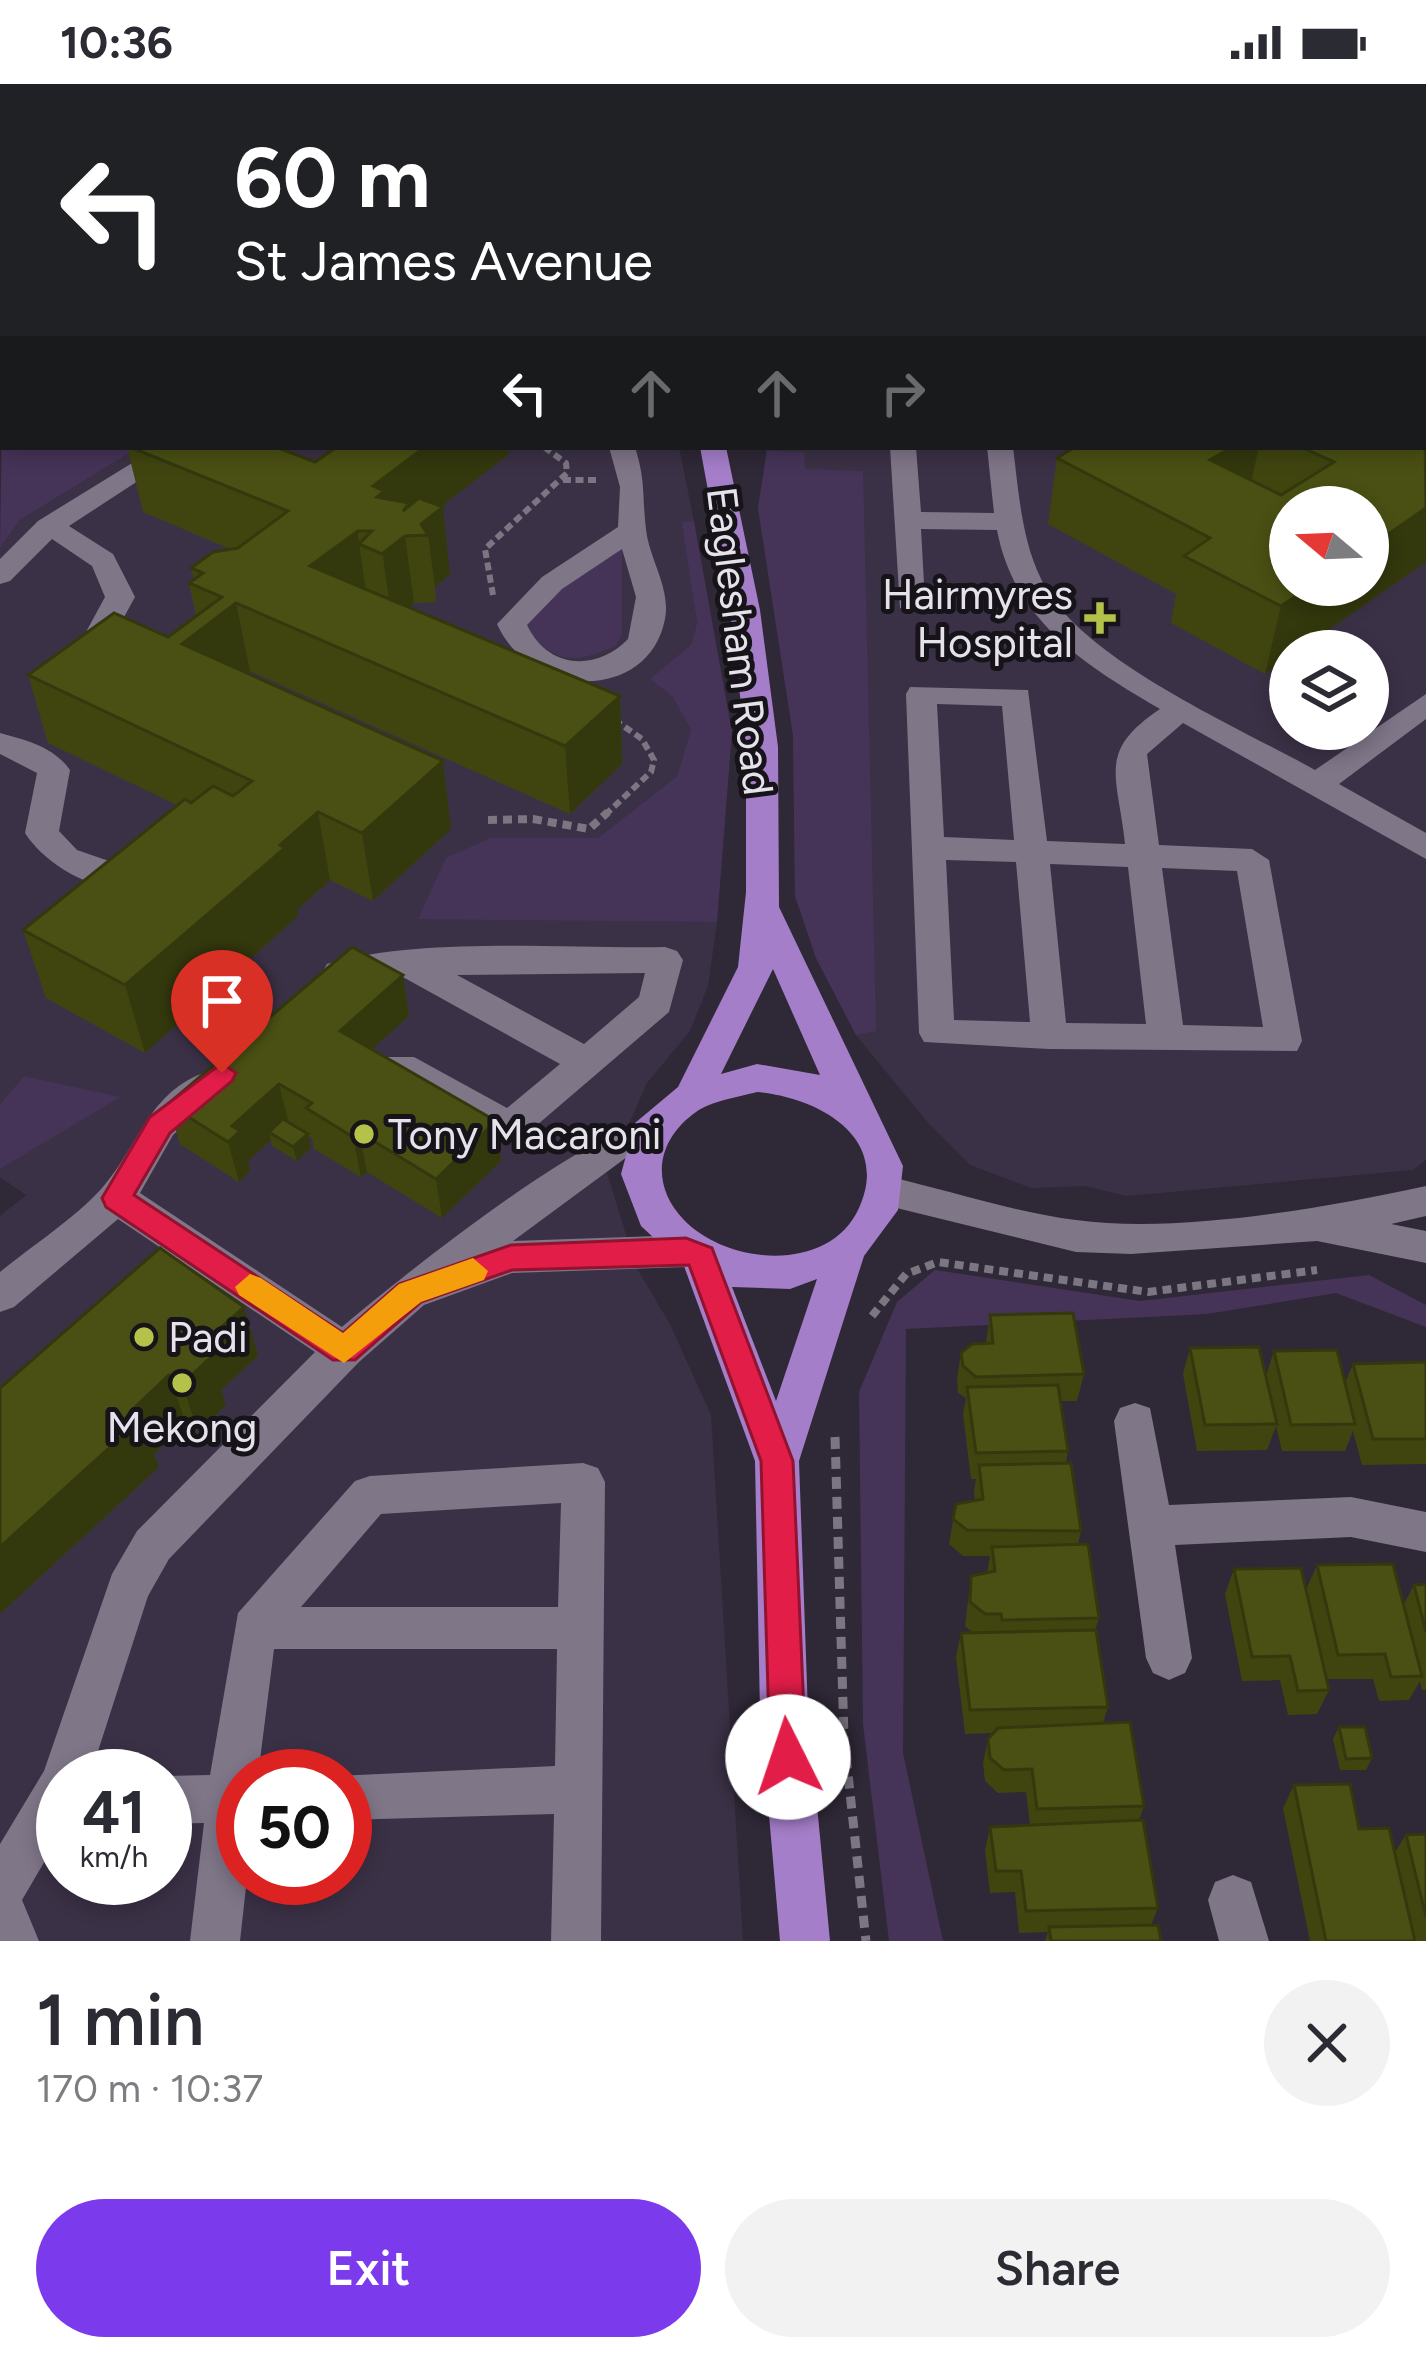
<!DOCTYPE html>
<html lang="en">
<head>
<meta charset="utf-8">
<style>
	:root { --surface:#fff; --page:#f2f2f3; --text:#2b2b33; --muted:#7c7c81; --accent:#7c3aed }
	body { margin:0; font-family:Figtree,sans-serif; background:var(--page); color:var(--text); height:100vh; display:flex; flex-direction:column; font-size:45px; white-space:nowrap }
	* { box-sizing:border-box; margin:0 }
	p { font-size:39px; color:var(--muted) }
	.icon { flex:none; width:66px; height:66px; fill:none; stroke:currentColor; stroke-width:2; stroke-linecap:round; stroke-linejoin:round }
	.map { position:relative; height:1857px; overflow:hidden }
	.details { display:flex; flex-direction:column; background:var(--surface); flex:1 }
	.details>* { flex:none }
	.banner { position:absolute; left:0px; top:0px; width:1428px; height:366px; box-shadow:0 6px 18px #0003; background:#202124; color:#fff; overflow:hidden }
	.needle { width:78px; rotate:289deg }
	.fabs { position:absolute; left:1269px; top:402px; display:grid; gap:24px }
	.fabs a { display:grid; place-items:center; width:120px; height:120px; border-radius:50%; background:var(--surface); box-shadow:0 6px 18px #0003; font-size:60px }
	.speed { position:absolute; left:36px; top:1665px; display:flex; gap:24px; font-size:60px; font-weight:700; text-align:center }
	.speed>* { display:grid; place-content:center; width:156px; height:156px; border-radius:50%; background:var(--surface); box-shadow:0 6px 18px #0003; line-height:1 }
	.speed small { font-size:30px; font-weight:400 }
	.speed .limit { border:18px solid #d22; background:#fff; color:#111 }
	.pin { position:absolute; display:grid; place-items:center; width:102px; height:102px; color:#fff; margin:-123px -51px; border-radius:50% 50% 50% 0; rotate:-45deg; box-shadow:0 0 12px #0007 }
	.pin .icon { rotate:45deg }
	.me { position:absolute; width:132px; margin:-66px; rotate:356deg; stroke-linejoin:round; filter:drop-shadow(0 0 9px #0008) }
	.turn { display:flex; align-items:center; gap:42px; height:252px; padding:0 36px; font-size:54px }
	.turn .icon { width:156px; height:156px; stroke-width:2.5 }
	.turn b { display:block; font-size:84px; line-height:102px }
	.lanes { display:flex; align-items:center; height:114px; padding:0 36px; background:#0003; justify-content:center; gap:60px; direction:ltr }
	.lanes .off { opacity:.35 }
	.round { display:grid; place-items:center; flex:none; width:126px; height:126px; border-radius:63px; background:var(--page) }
	.headline { display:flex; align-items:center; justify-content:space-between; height:204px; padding:0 36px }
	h1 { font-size:72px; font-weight:600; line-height:90px }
	.primary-button { display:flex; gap:24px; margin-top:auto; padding:24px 36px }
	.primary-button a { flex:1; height:138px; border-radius:72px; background:var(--accent); color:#fff; font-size:48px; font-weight:600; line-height:138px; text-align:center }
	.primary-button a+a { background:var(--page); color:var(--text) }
	.status { display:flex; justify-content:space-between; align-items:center; height:84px; padding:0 60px; background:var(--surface); direction:ltr }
	.status svg { height:33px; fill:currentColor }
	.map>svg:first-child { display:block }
	.built { fill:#3b3146; fill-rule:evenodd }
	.green { fill:#463458 }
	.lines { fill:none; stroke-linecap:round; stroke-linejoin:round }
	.stream { fill:#270e3a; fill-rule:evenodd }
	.path-far2 { stroke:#7c7683; stroke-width:6; stroke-dasharray:8 4.5; stroke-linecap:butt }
	.path-far1 { stroke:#7c7683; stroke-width:8; stroke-dasharray:9 6; stroke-linecap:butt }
	.path { stroke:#7c7683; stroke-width:9; stroke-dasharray:12 8; stroke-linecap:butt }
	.minor { fill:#7f7688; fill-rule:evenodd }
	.major { fill:#a57ec9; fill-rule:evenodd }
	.wall { fill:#404510 }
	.shaded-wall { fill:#34380d }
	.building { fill:#4a5013; stroke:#34380d; stroke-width:3 }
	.route { fill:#e11d48; stroke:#92132f; stroke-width:3 }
	.slow { fill:#f59e0b }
	.poi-dot { fill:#b4c24a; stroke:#161319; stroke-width:4.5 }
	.labels { text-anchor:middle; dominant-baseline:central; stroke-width:10; stroke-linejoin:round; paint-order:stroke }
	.poi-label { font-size:42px; fill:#e6e2ec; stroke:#161319; text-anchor:start }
	.street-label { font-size:42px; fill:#e6e2ec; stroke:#161319 }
</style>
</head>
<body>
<div class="status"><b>10:36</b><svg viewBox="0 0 49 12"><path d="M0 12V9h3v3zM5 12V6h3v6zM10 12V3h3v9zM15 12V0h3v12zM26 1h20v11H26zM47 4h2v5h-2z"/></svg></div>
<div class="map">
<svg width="1426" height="1857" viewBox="0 0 1426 1857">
	<rect width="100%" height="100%" fill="#2f2837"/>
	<g class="built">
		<path d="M662 0H1426V1076L1413 1086 1127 1112 1085 1102 1031 1104 970 1081 928 1039 856 951 816 874 795 812 793 651 758 424 767 363H1425V3ZM1290 423H1368V501H1290ZM1290 567H1368V645H1290Z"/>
		<path d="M139 363H679L694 437 683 439 697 539 691 561 675 576 672 612 691 646 677 692 598 754H492L418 834 717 838 708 902 690 947 647 999 607 1089 636 1183 670 1240 711 1331 743 1857H0V1132L26 1111 0 1093V1085L118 1013 24 992 0 1020V464L20 436ZM63 1692H165V1794H63ZM243 1692H345V1794H243Z"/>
	</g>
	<g class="green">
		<path d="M3 269V363H139L20 436 0 464Z"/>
		<path d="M767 367 804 368 805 385 863 387 876 947 856 951 816 874 795 812 793 651 758 424Z"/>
		<path d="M694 437 732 648 717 838 418 835 446 774 491 754H598L677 692 691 646 672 612 650 595 691 561 697 539 682 438Z"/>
		<path d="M622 464V551L615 562C573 581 555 579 525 544L528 535 577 492Z"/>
		<path d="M24 992 120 1013 0 1085V1020Z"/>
		<path d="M935 1186 1140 1217 1369 1191 1426 1221V1243L1336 1209 1207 1230 906 1245 903 1669 943 1857H889L863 1640 859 1308 897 1218Z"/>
	</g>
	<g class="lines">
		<rect class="stream" x="0" y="323" width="3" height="7"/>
		<g class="path-far2">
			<path d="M563 396H596"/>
			<path d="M493 511 485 465 567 389 566 379 544 363"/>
			<path d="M605 731 651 688 654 676 642 655 612 634"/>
		</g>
		<g class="path-far1">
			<path d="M488 736 533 735 589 745 608 728"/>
			<path d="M872 1232 906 1190 938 1178 1148 1208 1317 1186"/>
		</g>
		<path class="path" d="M835 1353 844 1653 866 1857"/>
		<g class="minor">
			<path d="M318 0H340L316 3Z"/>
			<path d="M430 0H452L428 3Z"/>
			<rect x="733" y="0" width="22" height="3"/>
			<rect x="804" y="0" width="22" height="3"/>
			<rect x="872" y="0" width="22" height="3"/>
			<rect x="949" y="0" width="22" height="3"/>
			<path d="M158 363H190L69 442 113 470 135 513 100 577H78L74 570 105 513 92 482 52 455 10 497 0 500V475L38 437Z"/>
			<path d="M609 363H635C646 398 642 412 646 445 649 475 671 504 665 535 649 618 531 616 497 540L542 493 618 443 620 403ZM622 465 636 513 628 555C596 588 548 585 527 541L562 505Z"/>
			<path d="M890 363H916L921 428 994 429 987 363H1013C1019 411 1022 464 1047 506 1092 580 1238 643 1315 686L1426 610V635L1339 700 1426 749V775L1183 639 1147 670 1159 761 1252 765 1269 776 1302 957 1297 967 1049 965 924 958 919 949 906 610 910 603 1028 606 1047 757 1125 760C1118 691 1096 668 1160 625 1086 582 1014 537 997 446L921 445 925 518 920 524H900ZM937 620 1002 622 1014 756 944 753ZM946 776 1016 778 1030 938 954 936ZM1050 780 1128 783 1146 940 1066 939ZM1162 784 1237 787 1263 943 1183 941Z"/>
			<path d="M0 649C26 656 54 663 70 686L59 747 77 766 132 785 137 793 132 801C95 812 44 779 25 749L37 689 0 670Z"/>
			<path d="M665 863 677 867 683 876 669 928 523 1053 510 1058 388 993 383 983 388 973H414L507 1024 560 980 401 892 340 902 327 898 322 889 327 880C423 852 564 865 665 863ZM645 889 639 913 584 960 457 891Z"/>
			<path d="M207 988 220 992 226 1002 173 1051 140 1109 342 1243C389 1203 612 1022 663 1039L669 1049 663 1059 627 1073 513 1157 686 1151 700 1156 706 1167 700 1178 686 1183 512 1189 424 1221 359 1278 169 1475 148 1512 90 1692H63V1746L22 1816 39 1857H0V1760L44 1687 112 1490 137 1447 315 1268 118 1135 14 1223 0 1228V1188C33 1161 74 1135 102 1104 138 1064 149 1006 207 988Z"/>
			<path d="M886 1092C948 1106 1013 1128 1076 1136 1179 1150 1324 1124 1426 1102V1132L1391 1140 1426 1147V1179L1317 1157 1131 1170 1076 1168 872 1118 867 1107 872 1096Z"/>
			<path d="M1135 1319 1150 1324 1169 1421 1351 1413 1426 1428V1468L1351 1453 1175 1461 1192 1574 1185 1589 1169 1596 1153 1589 1146 1574 1114 1337 1120 1324Z"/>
			<path d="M583 1379 598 1384 605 1398 601 1857H551L554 1730 345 1736V1692H336L555 1682 557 1565H274L258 1692H243L247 1794 240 1857H190L204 1739 165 1740V1692L210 1691 238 1529 355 1397 370 1392ZM561 1419 558 1523H301L381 1430Z"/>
			<path d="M1233 1791 1251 1798 1269 1857H1219L1208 1816 1215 1798Z"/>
		</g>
		<g class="major">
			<path d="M603 0H626L601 3Z"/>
			<path d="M700 363H726L760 526 778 663 779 823 903 1082 898 1126 864 1172 799 1377 808 1628 830 1857H780L760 1628 755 1377 684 1182 641 1142 621 1090 635 1039 678 1003 738 883 746 808V663L730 526ZM773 885 820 991 757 980 721 990ZM757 1008C815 1013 892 1051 859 1124 830 1189 729 1182 684 1136 650 1101 656 1056 696 1028 711 1017 738 1013 757 1008ZM817 1195 776 1317 732 1203 790 1205Z"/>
		</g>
	</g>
	<g class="wall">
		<path d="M992 0H1426V478L1298 567H1290L1265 590 1171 539 1176 510 1048 440 1057 374 1075 363H1425V3H991Z"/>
		<path d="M127 363H276L315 378 509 370 441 422 450 490 435 503 436 518 414 519 408 524 620 612 622 680 570 730 250 587 247 589 443 677 451 745 373 817 330 796 297 826 298 832 145 969 46 914 23 846 177 721 48 659 28 591 168 553 196 532 189 499 194 496 191 484 230 465 143 428Z"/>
		<path d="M403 891 409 932 372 965 496 1037 501 1077 442 1134 367 1088 361 1093 314 1065 312 1054 308 1052 311 1064 297 1077 272 1062 271 1056 248 1077 250 1087 239 1098 180 1060 168 1020Z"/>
		<path d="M244 1223 258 1272 221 1306 226 1321 198 1348 186 1339 154 1370 159 1383 0 1530V1304Z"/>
		<path d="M990 1231 1084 1290 1077 1317H1060L1068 1367 1066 1379 1081 1447 1078 1461 1099 1534 1095 1546 1108 1623 1103 1639 1144 1722 1139 1736 1158 1824 1151 1841 1161 1857H1045L1048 1848 1019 1849 1015 1808 990 1809 985 1766 990 1743 1030 1741 1026 1708 998 1709 985 1697 983 1679 988 1655 994 1649 965 1650 956 1573 961 1549H973L965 1542 971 1492 987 1489 990 1472H963L949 1460 956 1420 975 1417 974 1407 976 1395H971L963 1330 966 1314 958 1309 957 1295 961 1269 986 1259Z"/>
		<path d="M1190 1264 1266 1292 1274 1267 1345 1299 1353 1280 1426 1278V1380L1362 1381 1353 1347 1345 1367H1282L1276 1342 1267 1366 1197 1367 1183 1290Z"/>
		<path d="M1317 1481 1404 1520 1414 1501 1426 1500V1606H1422L1420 1597 1409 1616 1379 1617 1373 1595H1327L1306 1506Z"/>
		<path d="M1234 1485 1329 1606 1317 1630 1288 1631 1280 1596 1242 1597 1225 1510Z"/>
		<path d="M1339 1643 1372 1674 1366 1686H1340L1333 1655Z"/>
		<path d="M1294 1701 1395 1768 1406 1751 1426 1750V1857H1310L1283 1724Z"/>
	</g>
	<g class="shaded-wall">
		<path d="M1246 0H1289L1288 3H1240Z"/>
		<path d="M425 363H509V370L412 445 405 452 414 519 392 537 373 402Z"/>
		<path d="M1232 363H1259L1248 411 1210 376Z"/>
		<path d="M443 423 450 490 435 503 428 451 421 440Z"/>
		<path d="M1426 424V478L1298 567H1290V573L1265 590 1281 522 1313 501H1368V464Z"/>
		<path d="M358 447 359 460 367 514 310 482Z"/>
		<path d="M236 519 250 587 197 627 182 560Z"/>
		<path d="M620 612 622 680 570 730 565 662Z"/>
		<path d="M443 677 451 745 373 817 362 749Z"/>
		<path d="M318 728 330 796 297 826 298 832 145 969 125 901Z"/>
		<path d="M403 891 409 932 348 987 340 947Z"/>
		<path d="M279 1000 289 1040 269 1048 271 1056 248 1077 250 1087 239 1098 228 1058 232 1042Z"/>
		<path d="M496 1037 501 1077 442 1134 436 1095Z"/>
		<path d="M359 1048 367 1088 361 1093 353 1053Z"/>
		<path d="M308 1050 311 1064 297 1077 293 1063Z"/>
		<path d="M244 1223 258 1272 221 1306 226 1321 198 1348 182 1300 198 1264Z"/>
		<path d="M169 1291 186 1339 154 1370 159 1383 0 1530V1463L131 1327Z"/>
	</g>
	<g class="building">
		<rect x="333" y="0" width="63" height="3"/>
		<path d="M455 0H555L554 3H474L475 2Z"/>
		<path d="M1093 0H1246L1240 3H1100Z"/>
		<path d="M1302 0H1426V237L1425 3H1303Z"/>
		<rect x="1425" y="258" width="1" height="72"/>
		<path d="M1425 352 1426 424 1368 464V423H1290V501H1313L1281 522 1184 472 1210 454 1057 374 1075 363H1232L1210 376 1281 411 1334 378 1301 363H1425Z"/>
		<path d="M130 363H276L315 378 337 363H425L373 402 384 407 377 413 409 419 403 427 419 414 443 423 421 440 428 451 405 452 382 470 359 460 372 447H358L310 482 620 612 565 662 236 519 182 560 443 677 362 749 318 728 280 761 285 764 125 901 23 846 185 715 191 719 213 702 233 712 252 697 28 591 114 529 168 553 222 513 189 499 203 489 191 484 213 468 238 464 288 427Z"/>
		<path d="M352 863 403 891 340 947 496 1037 436 1095 359 1048 353 1053 306 1024 312 1019 279 1000 232 1042 240 1047 228 1058 168 1020Z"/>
		<path d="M283 1035 308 1050 293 1063 269 1048Z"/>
		<path d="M160 1164 244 1223 198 1264 211 1273 182 1300 169 1291 131 1327 141 1335 0 1463V1304Z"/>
		<path d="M1073 1229 1084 1290 976 1293 963 1282 961 1269 972 1260 993 1259 990 1231Z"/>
		<path d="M1259 1263 1277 1340 1205 1341 1190 1264Z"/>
		<path d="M1337 1266 1355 1340 1291 1341 1274 1267Z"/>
		<path d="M1426 1278V1355H1373L1353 1280Z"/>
		<path d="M1058 1301 1068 1367 976 1369 967 1303Z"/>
		<path d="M1071 1379 1081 1447 967 1446 953 1435 956 1420 983 1415 979 1381Z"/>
		<path d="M1088 1460 1099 1534 1002 1536 1001 1530H985L970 1518 971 1492 995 1487 992 1463Z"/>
		<path d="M1393 1480 1422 1592 1391 1593 1385 1570 1338 1571 1317 1481Z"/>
		<path d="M1301 1484 1329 1606 1298 1607 1290 1572 1252 1573 1234 1485Z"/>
		<path d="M1426 1500V1548L1414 1501Z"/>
		<path d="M1096 1546 1108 1623 970 1626 961 1549Z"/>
		<path d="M1130 1638 1144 1722 1037 1725 1032 1685 1004 1686 990 1674 988 1655 998 1644Z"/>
		<path d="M1339 1643H1365L1372 1674 1346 1675Z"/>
		<path d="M1350 1700 1359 1745 1389 1744 1415 1857H1326L1294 1701Z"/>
		<path d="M1143 1736 1158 1824 1026 1827 1021 1787H996L990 1743Z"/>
		<path d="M1426 1750V1833L1406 1751Z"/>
		<path d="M1158 1841 1161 1857H1051L1049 1843Z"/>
	</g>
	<path class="route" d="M222 979 236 989 232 997 170 1049 134 1111 343 1249 399 1200 511 1161 686 1154 712 1164 793 1377 806 1673 801 1686 788 1691 775 1686 770 1673 761 1377 689 1181 512 1186 421 1218 355 1276H333L106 1123 102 1114 150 1033Z"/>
	<path class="slow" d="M473 1174 488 1187 484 1196 421 1218 344 1279 239 1211 235 1203 250 1190 261 1194 343 1249 399 1200Z"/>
	<g class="poi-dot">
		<path d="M1094 516h12v12h12v12h-12v12h-12v-12h-12v-12h12z"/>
		<circle cx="364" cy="1050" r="12"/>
		<circle cx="144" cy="1253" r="12"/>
		<circle cx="182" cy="1299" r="12"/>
	</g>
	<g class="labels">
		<g class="poi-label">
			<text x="1073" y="510" text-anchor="end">Hairmyres<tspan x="1073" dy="48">Hospital</tspan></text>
			<text x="388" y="1050">Tony Macaroni</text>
			<text x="168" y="1253">Padi</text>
			<text x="182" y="1343" text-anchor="middle">Mekong</text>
		</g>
		<g class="street-label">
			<text transform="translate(740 557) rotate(83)">Eaglesham Road</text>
		</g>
	</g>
</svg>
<div class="fabs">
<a><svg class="needle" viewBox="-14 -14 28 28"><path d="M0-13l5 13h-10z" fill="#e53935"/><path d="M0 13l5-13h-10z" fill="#7c7c81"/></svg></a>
<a><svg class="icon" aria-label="layers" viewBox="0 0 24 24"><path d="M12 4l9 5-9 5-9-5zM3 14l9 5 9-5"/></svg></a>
</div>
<div class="speed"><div>41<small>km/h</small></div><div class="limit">50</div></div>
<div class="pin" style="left:222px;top:989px;background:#d93025"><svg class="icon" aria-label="arrive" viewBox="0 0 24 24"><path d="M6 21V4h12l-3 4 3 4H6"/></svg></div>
<svg class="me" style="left:788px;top:1673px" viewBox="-20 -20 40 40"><circle r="19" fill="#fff"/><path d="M0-13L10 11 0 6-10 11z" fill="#e11d48"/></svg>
<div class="banner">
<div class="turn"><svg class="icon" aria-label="left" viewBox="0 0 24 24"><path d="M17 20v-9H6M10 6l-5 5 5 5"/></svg><div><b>60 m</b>St James Avenue</div></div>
<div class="lanes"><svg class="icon" aria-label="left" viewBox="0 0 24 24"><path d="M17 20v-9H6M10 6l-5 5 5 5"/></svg><svg class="icon off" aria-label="ahead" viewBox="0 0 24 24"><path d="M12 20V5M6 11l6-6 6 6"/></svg><svg class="icon off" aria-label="ahead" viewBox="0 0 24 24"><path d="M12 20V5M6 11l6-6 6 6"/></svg><svg class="icon off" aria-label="right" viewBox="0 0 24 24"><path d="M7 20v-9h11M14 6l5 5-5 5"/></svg></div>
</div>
</div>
<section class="details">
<div class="headline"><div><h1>1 min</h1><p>170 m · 10:37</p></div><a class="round"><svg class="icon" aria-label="close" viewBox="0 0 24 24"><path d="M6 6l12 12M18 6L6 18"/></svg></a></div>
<div class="primary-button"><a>Exit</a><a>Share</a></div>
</section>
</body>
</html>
